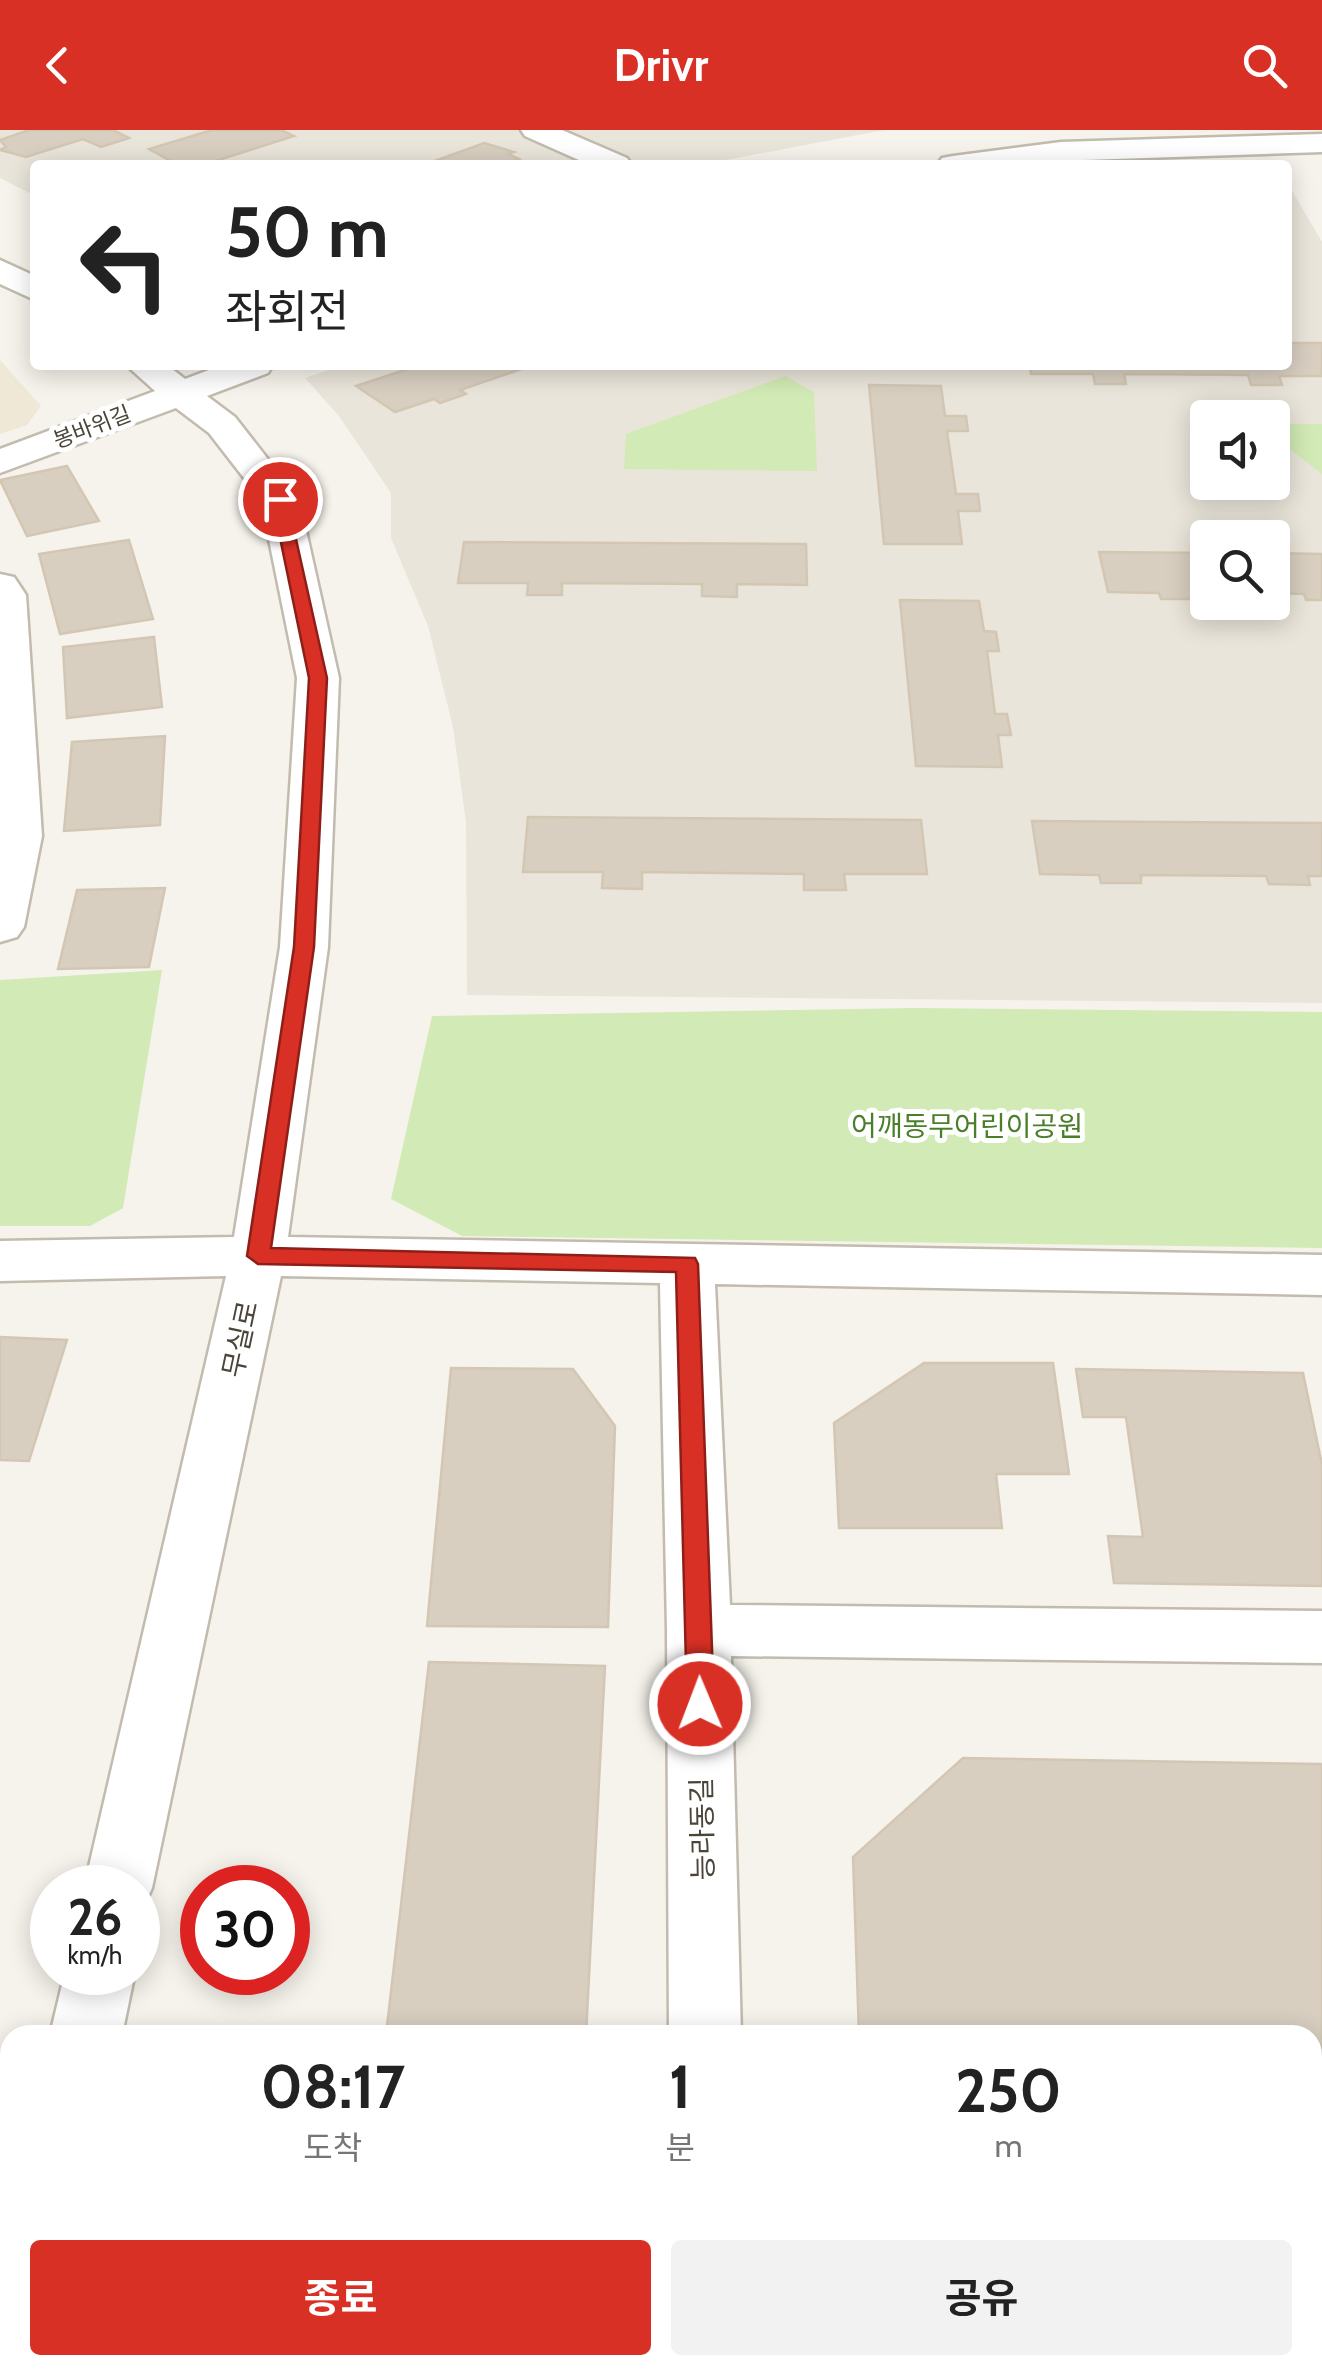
<!DOCTYPE html>
<html lang="ko">
<head>
<meta charset="utf-8">
<style>
	:root { --surface:#fff; --page:#f2f2f2; --text:#222; --muted:#767676; --accent:#d93025 }
	body { margin:0; font-family:Cabin,"Noto Sans KR",sans-serif; background:var(--page); color:var(--text); height:100vh; display:flex; flex-direction:column; font-size:38px; white-space:nowrap }
	* { box-sizing:border-box; margin:0 }
	p { font-size:32px; color:var(--muted) }
	.icon { flex:none; width:55px; height:55px; fill:none; stroke:currentColor; stroke-width:2; stroke-linecap:round; stroke-linejoin:round }
	.map { position:relative; flex:1; overflow:hidden }
	.side { position:absolute; left:0px; top:1895px; width:1322px; height:350px; display:flex; flex-direction:column; background:var(--surface); border-radius:30px 30px 0 0; box-shadow:0 5px 25px #0003 }
	.side>* { flex:none }
	.top-card { position:absolute; left:30px; top:30px; width:1262px; height:210px; border-radius:10px; box-shadow:0 5px 25px #0003; background:#fff; color:var(--text); overflow:hidden }
	.tools { position:absolute; left:1190px; top:270px; display:grid; gap:20px }
	.tools a { display:grid; place-items:center; width:100px; height:100px; border-radius:10px; background:var(--surface); box-shadow:0 5px 25px #0003; font-size:50px }
	.speed { position:absolute; left:30px; top:1735px; display:flex; gap:20px; font-size:50px; font-weight:700; text-align:center }
	.speed>* { display:grid; place-content:center; width:130px; height:130px; border-radius:50%; background:var(--surface); box-shadow:0 5px 25px #0003; line-height:1 }
	.speed small { font-size:25px; font-weight:400 }
	.speed .limit { border:15px solid #d22; background:#fff; color:#111 }
	.pin { position:absolute; display:grid; place-items:center; width:85px; height:85px; color:#fff; margin:-42px; border:5px solid #fff; border-radius:50%; box-shadow:0 2px 10px #0007 }
	.me { position:absolute; width:110px; margin:-55px; rotate:359deg; stroke-linejoin:round; filter:drop-shadow(0 0 8px #0008) }
	.turn { display:flex; align-items:center; gap:35px; height:210px; padding:0 30px; font-size:45px }
	.turn .icon { width:130px; height:130px; stroke-width:2.5 }
	.turn b { display:block; font-size:70px; line-height:85px }
	.eta { display:flex; justify-content:space-evenly; align-items:center; height:170px; text-align:center }
	.eta b { font-size:60px; font-weight:700; line-height:70px }
	.cta { display:flex; gap:20px; margin-top:auto; padding:20px 30px }
	.cta a { flex:1; height:115px; border-radius:10px; background:var(--accent); color:#fff; font-size:40px; font-weight:700; line-height:115px; text-align:center }
	.cta a+a { background:var(--page); color:var(--text) }
	header { display:flex; justify-content:space-between; align-items:center; height:130px; padding:0 30px; background:var(--accent); color:#fff; font-size:45px; font-weight:700 }
	.map>svg:first-child { display:block }
	.residential { fill:#eae5da; fill-rule:evenodd }
	.education { fill:#efe8d6 }
	.green { fill:#d2eab5 }
	.building { fill:#d8cfc1; stroke:#d3c7b4; stroke-width:2.5 }
	.lines { fill:none; stroke-linecap:round; stroke-linejoin:round }
	.minor-casing { stroke:#c2bbae; stroke-width:5 }
	.minor { fill:#fff; fill-rule:evenodd }
	.route { fill:#d93025; stroke:#8d1f18; stroke-width:2.5 }
	.labels { text-anchor:middle; dominant-baseline:central; stroke-width:10; stroke-linejoin:round; paint-order:stroke }
	.far-street-label { font-size:22px; fill:#4b4439; stroke:#fff }
	.park-label { font-size:28px; fill:#4a7f2a; stroke:#fff }
	.street-label { font-size:28px; fill:#4b4439; stroke:#fff }
</style>
</head>
<body>
<header><svg class="icon" aria-label="back" viewBox="0 0 24 24"><path d="M15 5l-7 7 7 7"/></svg>Drivr<svg class="icon" aria-label="search" viewBox="0 0 24 24"><circle cx="10" cy="10" r="6"/><path d="M15 15l6 6"/></svg></header>
<div class="map">
<svg width="1322" height="2245" viewBox="0 0 1322 2245">
	<rect width="100%" height="100%" fill="#f6f3ec"/>
	<g class="residential">
		<path d="M0 0H884L700 35H35V66L0 48Z"/>
		<path d="M1288 54 1322 112V873L467 865 466 692 453 597 428 496 391 408V363L339 286 305 248 343 235H1288ZM1208 288H1272V352H1208ZM1208 408H1272V472H1208Z"/>
	</g>
	<path class="education" d="M0 230 41 276 27 295 0 304Z"/>
	<g class="green">
		<path d="M785 246 814 262 817 341 624 339 626 304Z"/>
		<path d="M1272 294H1322V344L1273 306Z"/>
		<path d="M162 840 123 1078 90 1096H0V850Z"/>
		<path d="M914 878 1322 882V1118L462 1106 391 1069 432 886Z"/>
	</g>
	<g class="building">
		<path d="M29 0H113L129 8 101 17 83 9 26 27 0 20 6 17 0 10Z"/>
		<path d="M212 0H281L294 6 203 35H178L149 19Z"/>
		<path d="M484 13 514 22 508 24 519 29 501 35H424Z"/>
		<path d="M1288 213H1322V246H1279L1282 255H1251L1248 245 1124 244 1126 254H1095L1093 244H1031L1030 235H1288Z"/>
		<path d="M420 235H533L460 260 466 264 440 273 434 269 395 282 356 256Z"/>
		<path d="M869 255 941 256 945 286H966L968 301H947L956 364H978L980 381H958L962 414H884Z"/>
		<path d="M67 336 99 391 27 406 0 350Z"/>
		<path d="M129 410 153 489 60 504 39 424Z"/>
		<path d="M464 412 806 414 807 455 737 454V467L702 466V454L562 453V465H527L528 453H458Z"/>
		<path d="M1099 422 1208 423V463H1195L1197 469H1161L1159 463 1108 462Z"/>
		<path d="M1272 423 1322 424V470H1306L1304 464 1272 463Z"/>
		<path d="M900 470 979 471 984 501 996 502 999 521H987L995 584H1007L1011 605H998L1002 637 916 636Z"/>
		<path d="M154 507 162 577 67 588 63 517Z"/>
		<path d="M165 606 160 695 64 701 72 612Z"/>
		<path d="M528 687 921 690 927 744H844L846 760H804V744L642 742V759L602 758 603 742H523Z"/>
		<path d="M1032 691 1322 693V746H1308L1310 755 1269 754 1266 746 1141 745V753H1101L1099 745 1040 744Z"/>
		<path d="M165 758 149 837 58 839 77 760Z"/>
		<path d="M0 1207 67 1210 29 1331 0 1330Z"/>
		<path d="M924 1233H1053L1069 1344H996L1002 1398H839L834 1293Z"/>
		<path d="M451 1238 573 1239 615 1296 608 1497 427 1496Z"/>
		<path d="M1076 1239 1303 1243 1322 1335V1456L1114 1453 1108 1406 1143 1407 1126 1287H1083Z"/>
		<path d="M429 1532 605 1536 586 1905H386Z"/>
		<path d="M963 1628 1322 1634V1965H1312V1905H859L853 1727Z"/>
		<path d="M1312 2134H1322V2245H1272L1270 2235H1312Z"/>
		<path d="M355 2235H621V2245H354Z"/>
		<path d="M877 2235H1187L1189 2245H878Z"/>
	</g>
	<g class="lines">
		<g class="minor-casing">
			<g id="minor">
				<path d="M521 0H562L627 28 632 35H590L525 6Z"/>
				<path d="M1322 4V22L937 35 942 28 953 26 1061 12Z"/>
				<path d="M0 130 35 146V170L0 154Z"/>
				<path d="M126 235H167L185 249 222 235H273L268 243 207 266 235 287 299 369 339 548 328 817 288 1107 1322 1125V1165L715 1154 730 1475 1322 1481V1533L731 1526 741 1905H669L667 1500 660 1153 281 1146 152 1758 142 1780 138 1781V1758H84L226 1146 0 1151V1111L234 1107 280 817 297 548 261 370 209 303 176 278 0 343V319L155 261Z"/>
				<path d="M0 444 14 447 26 465 42 706 24 797 17 807 0 812Z"/>
				<path d="M65 1842H135L122 1905H50Z"/>
				<rect x="1312" y="1996" width="10" height="72"/>
				<path d="M10 2197V2235H53L51 2245H0V2201Z"/>
				<rect x="672" y="2235" width="80" height="10"/>
			</g>
		</g>
		<use href="#minor" class="minor"/>
	</g>
	<path class="route" d="M280 364 287 369 327 548 314 817 271 1118 695 1128 698 1134 714 1574 710 1581 700 1585 691 1581 687 1574 676 1142 258 1134 247 1126 294 817 309 548 272 369Z"/>
	<g class="labels">
		<g class="far-street-label">
			<text transform="translate(92 297) rotate(-21)">봉바위길</text>
		</g>
		<g class="park-label">
			<text x="967" y="996">어깨동무어린이공원</text>
		</g>
		<g class="street-label">
			<text transform="translate(240 1209) rotate(-78)">무실로</text>
			<text transform="translate(702 1699) rotate(-91)">능라동길</text>
		</g>
	</g>
</svg>
<div class="tools">
<a><svg class="icon" aria-label="sound" viewBox="0 0 24 24"><path d="M4 9h4l5-4v14l-5-4H4zM17 9q2 3 0 6"/></svg></a>
<a><svg class="icon" aria-label="search" viewBox="0 0 24 24"><circle cx="10" cy="10" r="6"/><path d="M15 15l6 6"/></svg></a>
</div>
<div class="speed"><div>26<small>km/h</small></div><div class="limit">30</div></div>
<div class="pin" style="left:280px;top:369px;background:#d93025"><svg class="icon" aria-label="arrive" viewBox="0 0 24 24"><path d="M6 21V4h12l-3 4 3 4H6"/></svg></div>
<svg class="me" style="left:700px;top:1574px" viewBox="-20 -20 40 40"><circle r="17" fill="#d93025" stroke="#fff" stroke-width="3"/><path d="M0-11L8 9 0 5-8 9z" fill="#fff"/></svg>
<div class="top-card">
<div class="turn"><svg class="icon" aria-label="left" viewBox="0 0 24 24"><path d="M17 20v-9H6M10 6l-5 5 5 5"/></svg><div><b>50 m</b>좌회전</div></div>
</div>
<section class="side">
<div class="eta">
<div><b>08:17</b><p>도착</p></div>
<div><b>1</b><p>분</p></div>
<div><b>250</b><p>m</p></div>
</div>
<div class="cta"><a>종료</a><a>공유</a></div>
</section>
</div>
</body>
</html>
